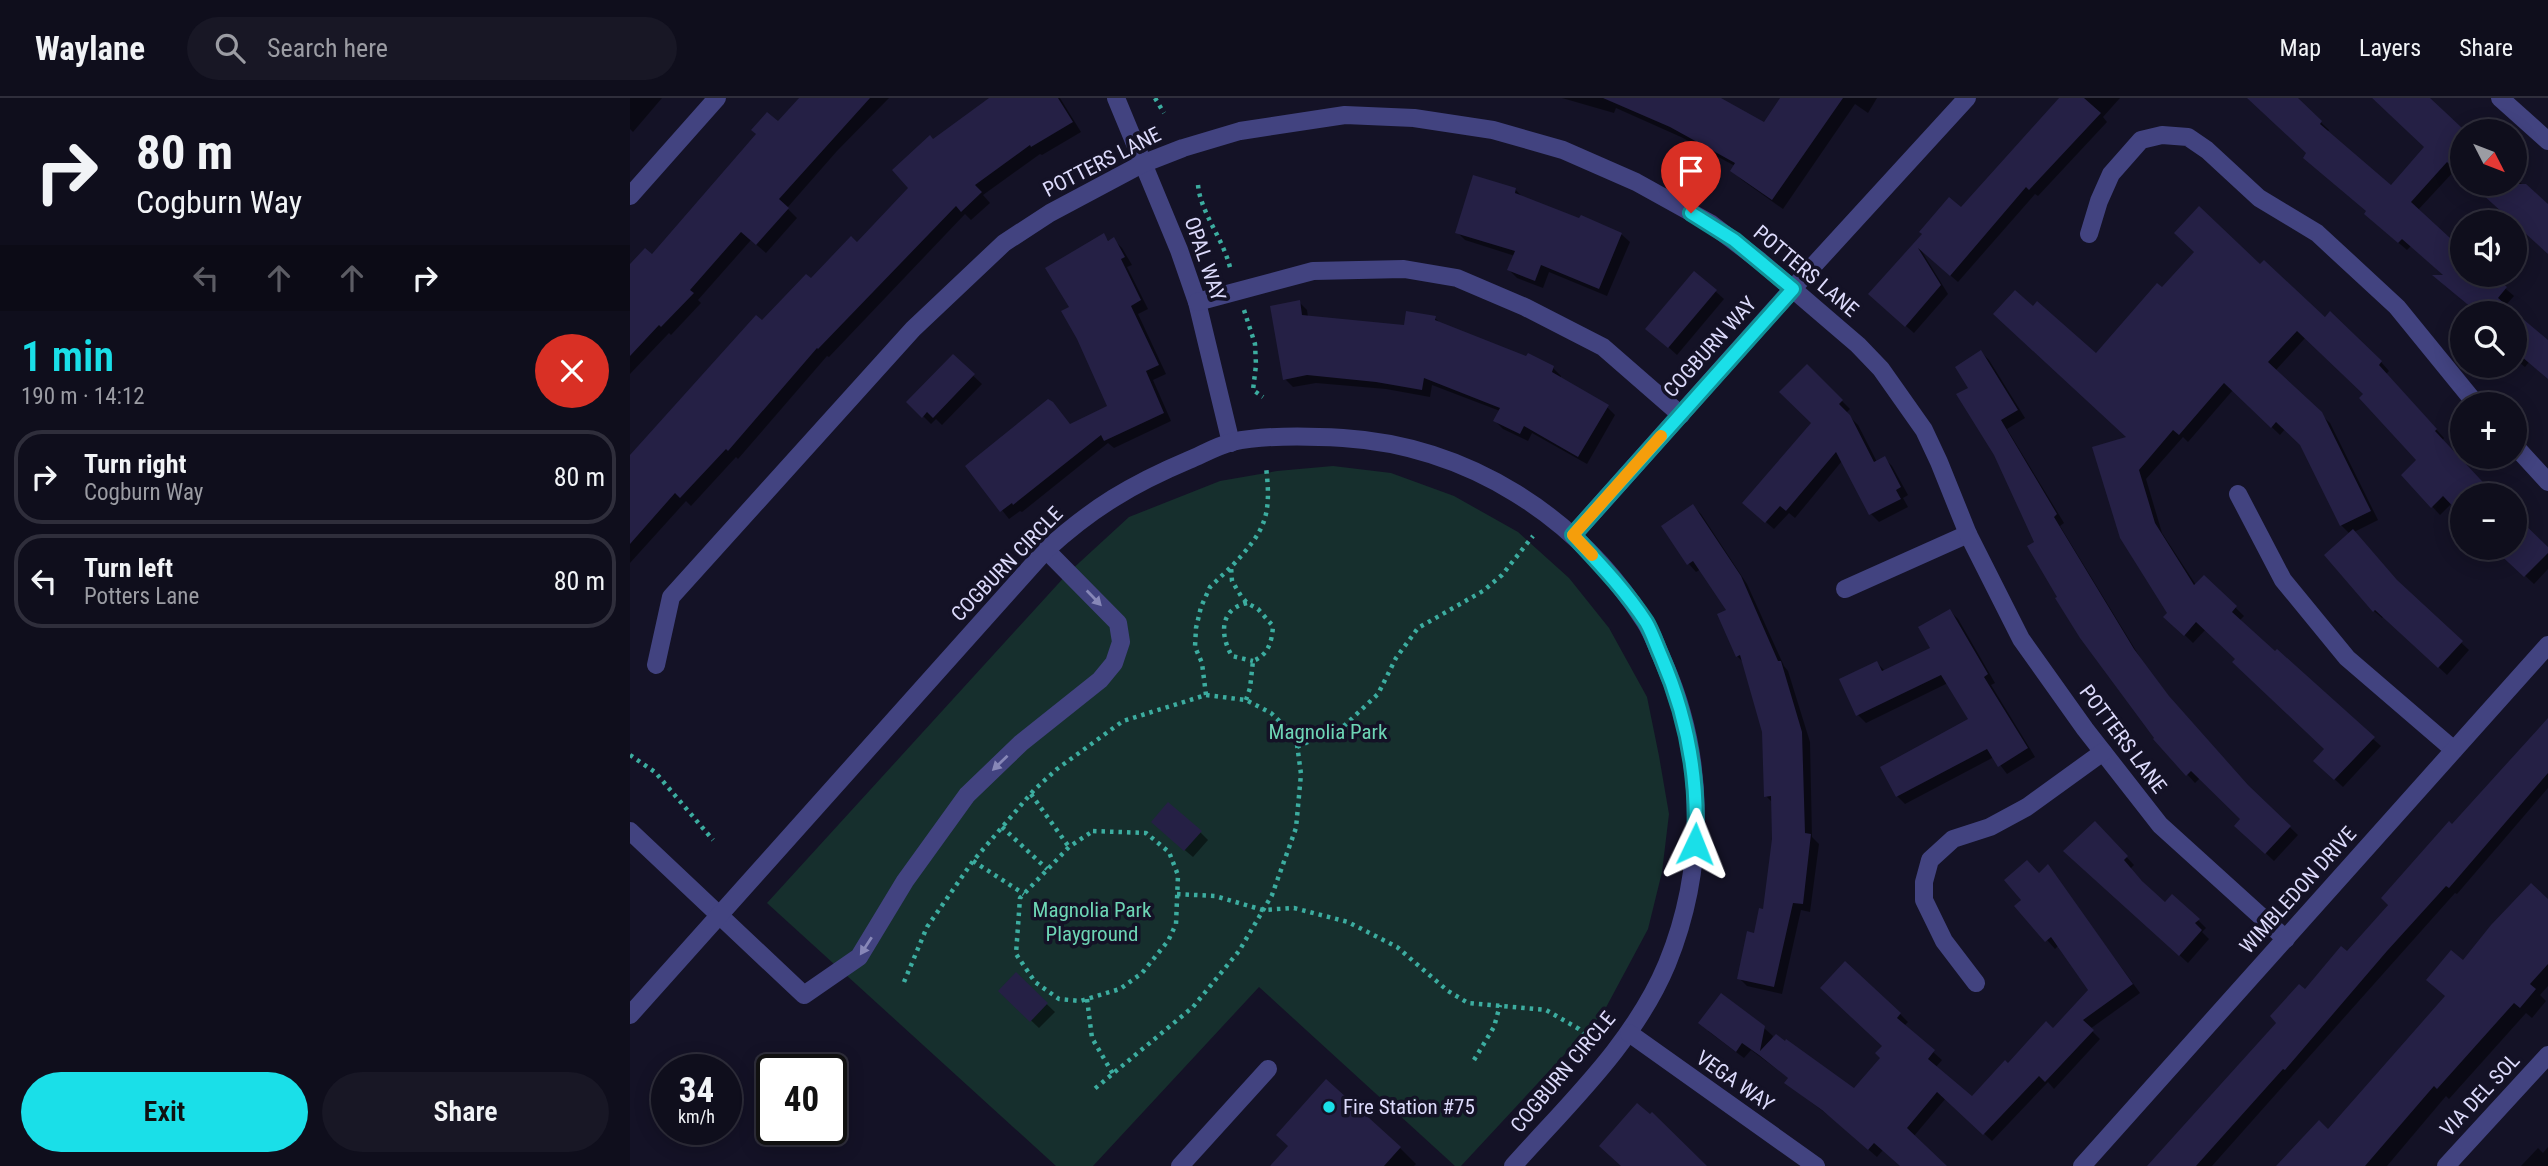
<!DOCTYPE html>
<html lang="en">
<head>
<meta charset="utf-8">
<style>
	:root { --surface:#0f0e1c; --page:#181725; --text:#f1f3f6; --muted:#9b9ca3; --line:#2f2e3b; --accent:#1adfe8 }
	body { margin:0; font-family:"Roboto Condensed",sans-serif; background:var(--page); color:var(--text); height:100vh; display:flex; flex-direction:column; font-size:26px; white-space:nowrap }
	* { box-sizing:border-box; margin:0 }
	p { font-size:23px; color:var(--muted) }
	.icon { flex:none; width:38px; height:38px; fill:none; stroke:currentColor; stroke-width:2; stroke-linecap:round; stroke-linejoin:round }
	.map { position:relative; flex:1; overflow:hidden }
	.details { display:flex; flex-direction:column; background:var(--surface); width:630px }
	.details>* { flex:none }
	.banner { background:#0f0e1c; color:var(--text); overflow:hidden }
	.needle { width:46px; rotate:132deg }
	.tools { position:absolute; left:1820px; top:21px; display:grid; gap:14px }
	.tools a { display:grid; place-items:center; width:77px; height:77px; border-radius:50%; background:var(--surface); box-shadow:0 4px 18px #0003,0 0 0 2px var(--line); font-size:35px }
	.speed { position:absolute; left:21px; top:956px; display:flex; gap:14px; font-size:35px; font-weight:700; text-align:center }
	.speed>* { display:grid; place-content:center; width:91px; height:91px; border-radius:50%; background:var(--surface); box-shadow:0 4px 18px #0003,0 0 0 2px var(--line); line-height:1 }
	.speed small { font-size:18px; font-weight:400 }
	.speed .limit { border:4px solid #111; border-radius:10px; background:#fff; color:#111 }
	.pin { position:absolute; display:grid; place-items:center; width:60px; height:60px; color:#fff; margin:-72px -30px; border-radius:50% 50% 50% 0; rotate:-45deg; box-shadow:0 0 7px #0007 }
	.pin .icon { rotate:45deg }
	.me { position:absolute; width:77px; margin:-38px; rotate:2deg; stroke-linejoin:round; filter:drop-shadow(0 0 5px #0008) }
	.turn { display:flex; align-items:center; gap:24px; height:147px; padding:0 21px; font-size:32px }
	.turn .icon { width:91px; height:91px; stroke-width:2.5 }
	.turn b { display:block; font-size:49px; line-height:60px }
	.lanes { display:flex; align-items:center; height:66px; padding:0 21px; background:#0003; justify-content:center; gap:35px; direction:ltr }
	.lanes .off { opacity:.35 }
	.round { display:grid; place-items:center; flex:none; width:74px; height:74px; border-radius:37px; background:var(--page) }
	.head { display:flex; align-items:center; justify-content:space-between; height:119px; padding:0 21px }
	h1 { font-size:42px; font-weight:600; line-height:52px; color:var(--accent) }
	.action { display:flex; gap:14px; margin-top:auto; padding:14px 21px }
	.action a { flex:1; height:80px; border-radius:42px; background:var(--accent); color:#111; font-size:28px; font-weight:600; line-height:80px; text-align:center }
	.action a+a { background:var(--page); color:var(--text) }
	ul { padding:0; list-style:none }
	li { display:flex; align-items:center; gap:21px; height:94px; margin:0 14px 10px; padding:0 7px; border:4px solid var(--line); border-radius:28px }
	li div { flex:1 }
	li b { display:block; font-size:26px }
	li em { font-style:normal }
	header { display:flex; align-items:center; gap:42px; box-sizing:border-box; height:98px; padding:0 35px; background:var(--surface); border-bottom:2px solid var(--line) }
	header strong { font-size:33px }
	nav { display:flex; gap:38px; margin-inline-start:auto; font-size:24px }
	.search { width:490px; height:63px; background:var(--page); display:flex; align-items:center; gap:18px; box-sizing:border-box; padding:0 24px; border-radius:38px; color:var(--muted); font-size:26px }
	main { display:flex; flex:1; min-height:0 }
	.map>svg:first-child { display:block }
	.green { fill:#162f2d }
	.shadow { fill:#0007 }
	.building { fill:#252045 }
	.lines { fill:none; stroke-linecap:round; stroke-linejoin:round }
	.path { stroke:#3cada0; stroke-width:4.5; stroke-dasharray:3.5 5; stroke-linecap:butt }
	.minor { stroke:#424380; stroke-width:18 }
	.oneway { fill:#8787b7 }
	.route-casing { stroke:#119197; stroke-width:18 }
	.route { stroke:#1adfe8; stroke-width:12 }
	.slow { stroke:#f59e0b; stroke-width:12 }
	.poi-dot { fill:#1adfe8; stroke:#141226; stroke-width:2.5 }
	.labels { text-anchor:middle; dominant-baseline:central; stroke-width:7; stroke-linejoin:round; paint-order:stroke }
	.street-label { font-size:21px; fill:#dcdafb; stroke:#141226 }
	.park-label { font-size:21px; fill:#6dd5b5; stroke:#141226 }
	.poi-label { font-size:21px; fill:#dcdafb; stroke:#141226; text-anchor:start }
</style>
</head>
<body>
<header>
<strong>Waylane</strong>
<div class="search"><svg class="icon" aria-label="search" viewBox="0 0 24 24"><circle cx="10" cy="10" r="6"/><path d="M15 15l6 6"/></svg>Search here</div>
<nav><a>Map</a><a>Layers</a><a>Share</a></nav>
</header>
<main>
<section class="details">
<div class="banner">
<div class="turn"><svg class="icon" aria-label="right" viewBox="0 0 24 24"><path d="M7 20v-9h11M14 6l5 5-5 5"/></svg><div><b>80 m</b>Cogburn Way</div></div>
<div class="lanes"><svg class="icon off" aria-label="left" viewBox="0 0 24 24"><path d="M17 20v-9H6M10 6l-5 5 5 5"/></svg><svg class="icon off" aria-label="ahead" viewBox="0 0 24 24"><path d="M12 20V5M6 11l6-6 6 6"/></svg><svg class="icon off" aria-label="ahead" viewBox="0 0 24 24"><path d="M12 20V5M6 11l6-6 6 6"/></svg><svg class="icon" aria-label="right" viewBox="0 0 24 24"><path d="M7 20v-9h11M14 6l5 5-5 5"/></svg></div>
</div>
<div class="head"><div><h1>1 min</h1><p>190 m · 14:12</p></div><a class="round" style="background:#d93025;color:#fff"><svg class="icon" aria-label="close" viewBox="0 0 24 24"><path d="M6 6l12 12M18 6L6 18"/></svg></a></div>
<ul>
<li><svg class="icon" aria-label="right" viewBox="0 0 24 24"><path d="M7 20v-9h11M14 6l5 5-5 5"/></svg><div><b>Turn right</b><p>Cogburn Way</p></div><em>80 m</em></li>
<li><svg class="icon" aria-label="left" viewBox="0 0 24 24"><path d="M17 20v-9H6M10 6l-5 5 5 5"/></svg><div><b>Turn left</b><p>Potters Lane</p></div><em>80 m</em></li>
</ul>
<div class="action"><a>Exit</a><a>Share</a></div>
</section>
<div class="map">
<svg width="1918" height="1068" viewBox="0 0 1918 1068">
	<rect width="100%" height="100%" fill="#141226"/>
	<path class="green" d="M703 368 761 375 824 398 888 434 939 480 979 530 1017 599 1029 658 1039 716 1032 774 1018 831 973 915 831 1068H825L629 889 463 1068H426L137 805 438 475 499 419 590 383 647 373Z"/>
	<g class="shadow">
		<path d="M0 0H32L3 34 0 31Z"/>
		<path d="M171 0H259L207 53 157 110 167 120 136 155 121 142 68 202 71 205 41 237 39 235 0 276V184Z"/>
		<path d="M375 0H430L451 34 412 57 410 56 353 97 360 105 341 122 335 116 199 259 197 258 108 361 106 359 61 408 56 403 0 465V361L133 225 227 146 281 90 303 43Z"/>
		<path d="M932 0H1087L1134 26 1153 0H1247L1238 15 1225 6 1153 111 1112 82 1102 72 1105 68 1051 39 986 10 984 15Z"/>
		<path d="M1431 0H1490L1473 19 1477 24 1408 98 1405 96 1328 184 1291 152 1318 196 1284 235 1248 204 1294 136 1331 112Z"/>
		<path d="M1620 0H1665L1699 32 1697 34 1762 89 1796 49 1742 0H1797L1833 33 1832 77 1826 71 1788 112 1832 154V177H1860L1884 198 1875 208 1884 215H1849L1822 192 1817 180 1781 148 1777 152 1744 124 1738 114Z"/>
		<path d="M1885 80 1918 109V154L1842 86H1885Z"/>
		<path d="M885 91 893 100 991 136 1000 144 977 198 919 174 913 190 887 180 879 172 885 158 835 142 827 134Z"/>
		<path d="M473 137 480 144 484 142 492 150 502 167 497 169 518 211 508 216 536 276 523 282 541 323 484 350 478 345 392 414 390 413 379 421 337 368 441 328 480 309 441 209Z"/>
		<path d="M1631 168 1751 264 1759 273 1756 276 1814 340 1812 343 1863 397H1832V416L1822 405 1810 417 1773 377 1789 362 1736 296 1676 239 1645 273 1700 325 1748 422 1724 434 1772 489 1839 552 1817 577 1754 518 1752 520 1744 513 1720 436 1711 427 1672 347 1655 331 1650 337 1603 292 1558 344 1553 339 1516 381 1532 435 1566 487 1574 479 1614 518 1609 523 1751 648 1713 689 1685 663 1696 652 1576 531 1563 545 1536 519 1540 515 1499 340 1466 258 1532 191Z"/>
		<path d="M1065 175 1094 201 1047 257 1026 238Z"/>
		<path d="M669 204 677 212 678 219 775 229 805 220 812 227 923 270 931 278 930 281 977 309 985 317 957 366 902 335 898 343 873 331 865 323 870 313 802 287 800 299 756 291 686 285 663 289 655 281Z"/>
		<path d="M1885 216 1918 244V280L1899 264 1895 269 1885 261Z"/>
		<path d="M1351 254 1359 262 1395 320 1377 331 1434 425 1430 428 1511 561 1546 608 1623 694 1668 737 1644 763 1607 728 1613 721 1570 680 1565 685 1525 641 1406 445 1340 290Z"/>
		<path d="M323 259 352 286 312 327 306 321 301 326 279 304Z"/>
		<path d="M1177 268 1220 311 1216 315 1228 327 1247 364 1254 360 1262 368 1278 397 1273 400 1278 409 1249 424 1241 416 1212 363 1165 420 1159 415 1144 431 1123 413 1183 325Z"/>
		<path d="M1063 408 1071 416 1117 486 1154 568 1158 573 1180 644 1182 739 1189 746 1180 814 1171 812 1152 896 1117 888 1109 880 1135 813 1144 741 1143 705 1136 698 1134 634 1113 564 1107 558 1098 513 1071 471 1066 474 1059 466Z"/>
		<path d="M1885 420 1918 451V471L1904 486 1865 450H1885Z"/>
		<path d="M1320 513 1328 521 1365 585 1361 587 1405 659 1377 676 1364 659 1275 706 1267 698 1341 622 1318 585 1236 625 1228 617 1247 565 1255 573 1303 551Z"/>
		<path d="M1918 622V690L1827 796 1825 795 1582 1068H1519L1675 893 1717 856 1823 729Z"/>
		<path d="M531 732 570 734 578 742 563 759Z"/>
		<path d="M1473 734 1504 767 1500 771 1535 806 1568 822 1576 830 1572 834 1579 841 1558 865 1444 761Z"/>
		<path d="M1418 769 1510 895 1460 931 1470 941 1424 991 1418 984 1362 1043 1316 1000 1284 1038 1314 1068H1272L1253 1052 1247 1059 1202 1020 1165 992 1160 981 1121 952 1114 960 1078 933 1134 930 1143 938 1141 943 1224 993 1252 960 1254 948 1200 898 1270 916 1278 924 1274 928 1312 962 1306 969 1342 1000 1378 967 1423 932 1461 892 1429 847 1425 851 1387 808 1409 777Z"/>
		<path d="M1918 804V888L1910 897 1916 903 1902 920 1896 915 1819 1001 1816 998 1757 1068H1648L1698 1033 1816 898 1833 864Z"/>
		<path d="M386 877 425 914 409 930 370 893Z"/>
		<path d="M1918 1049V1068H1891L1908 1050 1913 1055Z"/>
		<path d="M770 1050 786 1066 784 1068H643Z"/>
	</g>
	<g class="building">
		<path d="M169 0H240L149 101 159 110 126 147 111 134 60 192 64 195 31 229 29 227 0 258V166L15 150 22 156 126 36 121 32 137 14 148 23Z"/>
		<path d="M359 0H428L443 24 401 49 400 47 345 87 352 94 331 114 326 108 188 251 187 250 98 353 96 351 50 400 45 395 0 446V357L126 217 132 222 176 176 181 180 221 138 227 144 278 90 262 72 300 37 303 41Z"/>
		<path d="M973 0H1091L1134 24 1150 0H1213L1142 102 1100 73 1105 65 1040 29Z"/>
		<path d="M1429 0H1454L1471 15 1399 92 1396 89 1320 178 1288 150 1311 187 1275 229 1238 196 1292 136 1289 134 1319 99 1331 109Z"/>
		<path d="M1617 0H1668L1692 23 1690 26 1761 87 1794 49 1742 0H1800L1814 13 1832 30V78L1817 64 1781 104 1832 151V177H1862L1877 189 1868 200 1918 242V281L1885 253V215H1848L1802 177H1813L1772 141 1768 145 1734 116 1736 113 1673 60 1676 55Z"/>
		<path d="M843 77 886 90 885 95 949 120 951 117 992 135 969 191 911 167 905 183 877 172 885 153 825 135Z"/>
		<path d="M1841 86H1896L1918 106V156Z"/>
		<path d="M1569 108 1630 166 1634 162 1695 219 1700 213 1752 263 1749 267 1807 331 1805 333 1865 397H1832V418L1813 398 1801 410 1771 377 1786 362 1729 300 1733 296 1667 233 1638 264 1692 314 1741 413 1710 428 1670 347 1646 324 1641 330 1594 285 1549 337 1543 332 1509 372 1525 425 1564 487 1574 477 1607 508 1602 514 1645 553 1647 551 1745 639 1704 682 1683 663 1694 651 1602 564 1605 561 1566 524 1554 538 1533 519 1537 515 1490 440 1462 349 1496 339 1363 216 1385 192 1403 208 1407 203 1466 255 1527 185 1532 189 1564 154 1544 135Z"/>
		<path d="M474 135 478 143 484 139 495 159 491 161 511 202 501 208 529 267 516 273 534 315 474 343 471 337 383 407 382 405 370 414 335 368 418 301 423 304 440 326 477 308 447 241 431 213 439 209 415 170Z"/>
		<path d="M1064 173 1087 192 1038 250 1015 231Z"/>
		<path d="M670 202 672 217 774 227 776 213 806 218 805 222 896 258 898 255 924 268 922 274 979 307 948 359 894 328 890 336 863 323 870 310 794 280 792 292 746 284 677 277 653 282 640 208Z"/>
		<path d="M1351 252 1388 312 1371 322 1427 416 1424 419 1504 551 1539 598 1618 687 1661 728 1635 756 1604 728 1610 721 1561 673 1556 678 1523 641 1524 640 1450 540 1425 500 1427 499 1397 448 1404 444 1364 357 1326 296 1338 290 1325 269Z"/>
		<path d="M323 256 345 276 303 320 297 314 292 320 276 304Z"/>
		<path d="M1177 266 1213 302 1209 306 1220 317 1244 364 1255 358 1271 389 1266 392 1271 401 1239 417 1206 354 1156 413 1150 408 1135 425 1112 405 1181 325 1149 294Z"/>
		<path d="M1063 406 1111 478 1148 563H1151L1172 634 1175 735 1181 736 1173 806 1163 805 1144 889 1107 881 1117 833 1124 835 1129 810 1133 811 1142 741 1141 698 1134 699 1132 634 1110 557 1106 559 1087 516 1096 512 1063 463 1057 467 1031 428Z"/>
		<path d="M1885 417 1918 449V455L1894 479 1863 450H1885Z"/>
		<path d="M1723 431 1767 482 1833 543 1808 570 1745 512 1743 514 1694 457Z"/>
		<path d="M1320 511 1358 576 1354 579 1398 650 1368 669 1357 651 1266 699 1250 669 1338 621 1311 577 1226 618 1209 581 1247 563 1252 573 1300 550 1288 529Z"/>
		<path d="M1918 620V675L1819 790 1816 788 1757 853 1655 972 1653 971 1566 1068H1517L1646 925 1640 918 1669 886 1675 891 1711 848 1717 853 1758 807 1751 800 1819 723 1822 726Z"/>
		<path d="M538 704 572 733 554 753 521 724Z"/>
		<path d="M1465 723 1498 758 1494 762 1512 783 1535 804 1542 796 1570 821 1565 825 1572 832 1549 858 1433 753Z"/>
		<path d="M1397 762 1409 775 1418 766 1503 886 1453 922 1464 932 1415 984 1409 978 1353 1037 1307 994 1277 1030 1317 1068H1270L1244 1045 1238 1052 1192 1012 1154 985 1158 980 1129 957 1112 945 1106 954 1068 925 1091 895 1135 928 1130 953 1146 936 1155 943 1156 941 1224 990 1250 960 1245 955 1252 948 1190 890 1215 863 1271 915 1267 920 1305 952 1298 961 1342 998 1375 962 1378 965 1416 923 1423 930 1458 892 1421 839 1415 844 1384 808 1391 802 1374 782Z"/>
		<path d="M1901 785 1918 801V866L1900 886 1906 891 1890 910 1884 905 1807 991 1804 988 1735 1068H1646L1689 1022 1698 1031 1815 898 1796 882 1821 852 1833 862 1861 827Z"/>
		<path d="M386 874 418 905 400 924 368 893Z"/>
		<path d="M696 981 771 1049 754 1068H640L658 1048 646 1037Z"/>
		<path d="M1007 1005 1020 1016 1022 1014 1077 1068H991L969 1048Z"/>
	</g>
	<g class="lines">
		<g class="path">
			<path d="M525 0 534 15"/>
			<path d="M568 87C571 117 595 142 601 174"/>
			<path d="M614 212 625 246 626 267 623 292 633 299"/>
			<path d="M617 505C589 511 590 538 602 558L623 563"/>
			<path d="M576 597 572 565 565 549 566 530 571 509 580 489 601 469"/>
			<path d="M616 602 620 590 623 563C638 557 642 544 643 528L628 511 617 505 611 498 602 483 601 469C635 433 642 419 636 369"/>
			<path d="M667 649 715 627 748 596 766 560 788 530 853 493 872 477 903 438"/>
			<path d="M0 657 25 674 83 742"/>
			<path d="M401 696 439 749"/>
			<path d="M372 729 417 771"/>
			<path d="M463 733 516 735 539 754 548 777 546 826 538 843 512 875 490 891 450 903 429 901 405 884 386 856 390 800 439 749Z"/>
			<path d="M343 763 394 796"/>
			<path d="M547 796 585 798 633 812 664 810 718 824 767 849 818 893 838 905 916 912 949 931 960 942"/>
			<path d="M274 884 297 829 343 763 404 692 427 671 493 623 576 597 616 602 641 615 666 639 671 676 666 730 642 797 609 853 563 909 462 993"/>
			<path d="M457 901 462 940 483 976"/>
			<path d="M844 962 864 929 870 907"/>
		</g>
		<g class="minor">
			<path d="M486 0 549 152 567 204 601 345"/>
			<path d="M1870 0 1918 43"/>
			<path d="M0 98 87 0"/>
			<path d="M1459 136 1469 103 1481 76 1511 42 1532 37 1558 39 1577 52 1629 100 1687 135 1767 209 1846 306"/>
			<path d="M567 204 683 173 774 171 827 180 895 209 973 249 1051 317"/>
			<path d="M1885 348 1918 384"/>
			<path d="M1608 396 1653 482 1717 560 1824 652"/>
			<path d="M943 437 1184 167 1337 0"/>
			<path d="M1215 491 1338 436"/>
			<path d="M26 567 41 499 283 231 374 145 420 115 512 66 553 50 610 33 715 17 784 20 863 32 933 52 1006 84 1080 125 1130 163 1228 247 1251 271 1294 332 1309 364 1338 436 1391 541 1455 631 1530 727 1656 841"/>
			<path d="M0 733 174 897 229 859 275 783 337 697 391 645 470 582 484 565 491 544 488 525 416 452"/>
			<path d="M1346 885 1314 843 1294 802V784L1300 762 1323 741 1360 729 1397 709 1473 654"/>
			<path d="M0 917 416 452C462 410 502 386 559 362 573 356 587 348 602 344 634 337 680 338 713 340 838 348 948 418 1015 524 1023 536 1028 552 1034 565 1076 660 1076 771 1037 866 1004 945 939 1005 883 1068"/>
			<path d="M999 935 1186 1068"/>
			<path d="M550 1068 638 971"/>
			<path d="M1452 1068 1918 547"/>
			<path d="M1816 1068 1918 957"/>
		</g>
	</g>
	<defs><path id="oneway-solid" d="M-6-.8H1V-3.2L6.5 0L1 3.2V.8H-6Z" transform="scale(1.75)"/></defs>
	<g class="oneway">
		<use href="#oneway-solid" transform="translate(464 500) rotate(46)"/>
		<use href="#oneway-solid" transform="translate(370 665) rotate(136)"/>
		<use href="#oneway-solid" transform="translate(236 848) rotate(123)"/>
	</g>
	<g class="lines">
		<g class="route-casing">
			<path id="route" d="M1061 115 1104 142 1163 191 943 437C969 465 995 492 1016 524 1022 534 1026 547 1031 558 1057 618 1069 681 1065 746"/>
		</g>
		<use href="#route" class="route"/>
		<path class="slow" d="M962 457 943 437 1031 338"/>
	</g>
	<circle class="poi-dot" cx="699" cy="1009" r="7"/>
	<g class="labels">
		<g class="street-label">
			<text transform="translate(472 64) rotate(-27)">POTTERS LANE</text>
			<text transform="translate(575 161) rotate(71)">OPAL WAY</text>
			<text transform="translate(1176 173) rotate(40)">POTTERS LANE</text>
			<text transform="translate(1080 249) rotate(-48)">COGBURN WAY</text>
			<text transform="translate(377 466) rotate(-46)">COGBURN CIRCLE</text>
			<text transform="translate(1493 641) rotate(53)">POTTERS LANE</text>
			<text transform="translate(1668 792) rotate(-48)">WIMBLEDON DRIVE</text>
			<text transform="translate(933 974) rotate(-50)">COGBURN CIRCLE</text>
			<text transform="translate(1105 983) rotate(35)">VEGA WAY</text>
			<text transform="translate(1850 997) rotate(-47)">VIA DEL SOL</text>
		</g>
		<g class="park-label">
			<text x="698" y="634">Magnolia Park</text>
			<text x="462" y="812">Magnolia Park<tspan x="462" dy="24">Playground</tspan></text>
		</g>
		<g class="poi-label">
			<text x="713" y="1009">Fire Station #75</text>
		</g>
	</g>
</svg>
<div class="tools">
<a><svg class="needle" viewBox="-14 -14 28 28"><path d="M0-13l5 13h-10z" fill="#e53935"/><path d="M0 13l5-13h-10z" fill="#9b9ca3"/></svg></a>
<a><svg class="icon" aria-label="sound" viewBox="0 0 24 24"><path d="M4 9h4l5-4v14l-5-4H4zM17 9q2 3 0 6"/></svg></a>
<a><svg class="icon" aria-label="search" viewBox="0 0 24 24"><circle cx="10" cy="10" r="6"/><path d="M15 15l6 6"/></svg></a>
<a>+</a>
<a>−</a>
</div>
<div class="speed"><div>34<small>km/h</small></div><div class="limit">40</div></div>
<div class="pin" style="left:1061px;top:115px;background:#d93025"><svg class="icon" aria-label="arrive" viewBox="0 0 24 24"><path d="M6 21V4h12l-3 4 3 4H6"/></svg></div>
<svg class="me" style="left:1065px;top:746px" viewBox="-20 -20 40 40"><path d="M0-17L14 15 0 8-14 15z" fill="#1adfe8" stroke="#fff" stroke-width="4"/></svg>
</div>
</main>
</body>
</html>
